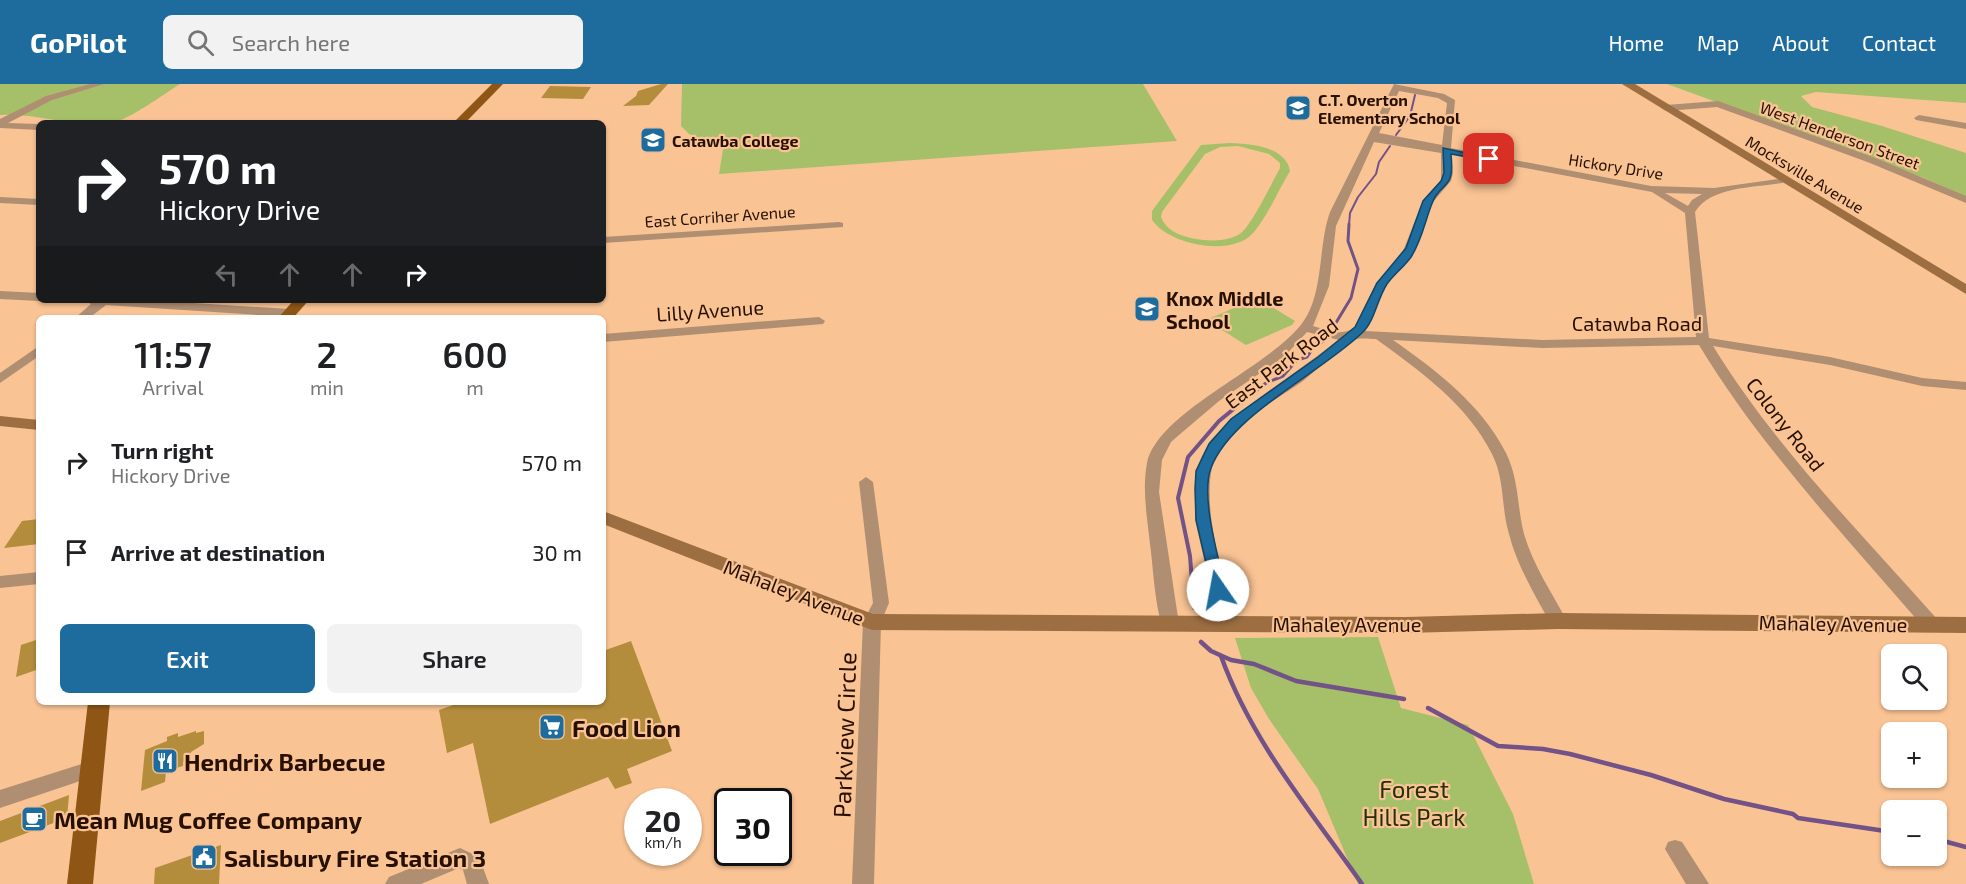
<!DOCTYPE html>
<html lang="en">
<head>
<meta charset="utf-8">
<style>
	:root { --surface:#fff; --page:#f2f2f2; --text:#202124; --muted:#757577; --accent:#1e6b9d }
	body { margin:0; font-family:"Exo 2",sans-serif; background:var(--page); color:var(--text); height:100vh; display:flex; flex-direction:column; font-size:22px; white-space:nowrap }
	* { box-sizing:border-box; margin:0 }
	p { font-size:20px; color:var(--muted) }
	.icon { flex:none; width:33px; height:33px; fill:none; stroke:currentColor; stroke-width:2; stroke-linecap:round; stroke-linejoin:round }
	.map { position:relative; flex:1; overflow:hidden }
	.sheet { position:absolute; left:36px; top:231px; width:570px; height:390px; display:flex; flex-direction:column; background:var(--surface); border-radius:9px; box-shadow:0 2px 4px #0004 }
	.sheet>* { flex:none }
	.banner { position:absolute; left:36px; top:36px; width:570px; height:183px; border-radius:9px; box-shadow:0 2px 4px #0004; background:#202124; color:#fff; overflow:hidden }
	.fabs { position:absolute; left:1881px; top:560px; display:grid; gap:12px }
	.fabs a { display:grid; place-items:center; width:66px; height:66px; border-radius:9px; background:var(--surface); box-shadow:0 2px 4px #0004; font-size:30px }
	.speed { position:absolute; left:624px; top:704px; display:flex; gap:12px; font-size:30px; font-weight:700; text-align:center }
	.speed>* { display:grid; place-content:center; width:78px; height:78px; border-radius:50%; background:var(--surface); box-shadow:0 2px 4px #0004; line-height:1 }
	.speed small { font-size:15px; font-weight:400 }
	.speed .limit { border:3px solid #111; border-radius:9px; background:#fff; color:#111 }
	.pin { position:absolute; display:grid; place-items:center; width:51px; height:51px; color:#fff; margin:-26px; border-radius:12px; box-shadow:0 3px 9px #0006 }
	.me { position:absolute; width:66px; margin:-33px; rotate:348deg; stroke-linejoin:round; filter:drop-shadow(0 0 4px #0008) }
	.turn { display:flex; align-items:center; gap:21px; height:126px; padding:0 24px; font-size:27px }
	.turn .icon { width:78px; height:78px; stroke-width:2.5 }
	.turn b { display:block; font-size:42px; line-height:51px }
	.lanes { display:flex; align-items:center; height:57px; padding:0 24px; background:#0003; justify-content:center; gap:30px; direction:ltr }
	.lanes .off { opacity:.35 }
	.eta { display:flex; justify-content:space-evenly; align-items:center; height:102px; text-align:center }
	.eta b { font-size:36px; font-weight:600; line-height:42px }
	.button { display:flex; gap:12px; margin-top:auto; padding:12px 24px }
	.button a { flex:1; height:69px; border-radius:9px; background:var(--accent); color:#fff; font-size:24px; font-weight:600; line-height:69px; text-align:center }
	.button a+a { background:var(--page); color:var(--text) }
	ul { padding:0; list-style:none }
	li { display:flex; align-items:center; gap:18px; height:90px; padding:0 24px }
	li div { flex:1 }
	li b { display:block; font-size:22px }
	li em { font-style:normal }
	header { display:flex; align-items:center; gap:36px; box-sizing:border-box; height:84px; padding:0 30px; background:var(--accent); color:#fff }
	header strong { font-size:28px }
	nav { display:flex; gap:33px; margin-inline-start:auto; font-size:21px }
	.search { width:420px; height:54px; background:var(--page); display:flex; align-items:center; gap:15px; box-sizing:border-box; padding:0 21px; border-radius:9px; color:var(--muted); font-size:22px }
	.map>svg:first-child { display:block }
	.green { fill:#a6c069; fill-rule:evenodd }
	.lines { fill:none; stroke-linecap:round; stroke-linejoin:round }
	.stream-far3 { stroke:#735387; stroke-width:2 }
	.stream-far2 { stroke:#735387; stroke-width:3 }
	.stream-far1 { stroke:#735387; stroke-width:4 }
	.stream { stroke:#735387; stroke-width:4.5 }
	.building { fill:#b48d3c }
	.street { fill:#af8e72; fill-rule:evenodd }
	.secondary { fill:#9d6e42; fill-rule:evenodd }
	.primary { fill:#8f5515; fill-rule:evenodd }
	.route { fill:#1e6b9d; stroke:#144666; stroke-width:1.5 }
	.labels { text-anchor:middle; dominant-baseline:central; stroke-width:4.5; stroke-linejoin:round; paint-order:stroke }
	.far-poi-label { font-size:16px; font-weight:bold; fill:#271000; stroke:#f9c394; text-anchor:start }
	.far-street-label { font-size:16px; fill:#271000; stroke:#f9c394 }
	.poi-label { font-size:20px; font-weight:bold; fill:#271000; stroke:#f9c394; text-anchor:start }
	.street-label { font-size:20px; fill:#271000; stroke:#f9c394 }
	.near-poi-label { font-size:24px; font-weight:bold; fill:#271000; stroke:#f9c394; text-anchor:start }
	.near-street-label { font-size:24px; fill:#271000; stroke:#f9c394 }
	.near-park-label { font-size:24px; fill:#263008; stroke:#f9c394 }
</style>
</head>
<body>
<header>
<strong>GoPilot</strong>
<div class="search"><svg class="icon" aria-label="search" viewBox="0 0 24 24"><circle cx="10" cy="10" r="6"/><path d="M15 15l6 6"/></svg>Search here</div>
<nav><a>Home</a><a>Map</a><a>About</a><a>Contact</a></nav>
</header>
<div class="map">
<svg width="1966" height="800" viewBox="0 0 1966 800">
	<rect width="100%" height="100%" fill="#f9c394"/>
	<g class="green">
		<path d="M0 0H180C164 10 129 36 111 39 74 45 37 28 0 31Z"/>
		<path d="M682 0H1143L1177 57 719 90 723 65 689 50 681 42Z"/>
		<path d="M1667 0H1966V19L1816 8 1801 12 1812 23 1882 42 1966 69V113L1924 94Z"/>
		<path d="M1230 59C1250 60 1286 62 1290 87 1278 107 1268 131 1254 148 1233 174 1169 161 1152 136V127L1201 61ZM1238 62 1269 70 1280 79V84C1273 97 1251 142 1241 149 1227 159 1206 157 1191 154 1178 151 1166 146 1161 133L1162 128 1205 70 1220 63Z"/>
		<path d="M1257 214 1295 237 1292 241 1246 261 1206 236Z"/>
		<path d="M1378 553 1401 624 1468 641 1513 730 1534 800H1358L1318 705 1269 635 1251 604 1235 554Z"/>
	</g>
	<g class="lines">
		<g class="stream-far3">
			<path d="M1396 51 1410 32 1415 11"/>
			<path d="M1349 141 1350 129 1358 113 1376 90 1379 78 1390 62"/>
		</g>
		<g class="stream-far2">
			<path d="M1334 242 1351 214 1358 185 1348 157 1349 140"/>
			<path d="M1245 316 1266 299 1283 292 1297 276 1307 273 1316 260 1324 257"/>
		</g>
		<path class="stream-far1" d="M1194 524 1190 472 1178 414 1188 373 1219 337 1247 314"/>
		<g class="stream">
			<path d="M1201 558 1211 567 1231 576 1254 580 1296 597 1404 615"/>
			<path d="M1221 572C1252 658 1310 726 1362 800"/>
			<path d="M1428 624 1498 662 1543 665 1570 670 1651 691 1724 715 1793 730 1798 734 1892 748"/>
			<path d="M1936 755 1966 763"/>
		</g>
	</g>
	<g class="building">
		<path d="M661 0H668L649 21 623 22 636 12 638 7Z"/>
		<path d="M550 2 591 3 583 15 541 14Z"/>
		<path d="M39 435V460L4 464 22 437Z"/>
		<path d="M39 555V585L16 593 21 561Z"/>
		<path d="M631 557 672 667 627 685 632 699 615 705 608 693 490 740 473 659 447 669 439 626 462 618H603V567Z"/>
		<path d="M196 647V649L204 647V660L191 668V676L183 678V682L166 687 165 698 141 707 145 666 167 657V653L178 649V653Z"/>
		<path d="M69 711 67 734 0 759V737Z"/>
		<path d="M221 761 219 800H154L155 784Z"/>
	</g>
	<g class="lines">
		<g class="street">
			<path d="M90 0H104L52 16 8 39 39 40V46L0 44V35L46 12Z"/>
			<path d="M1394 0 1444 10 1455 16 1451 64 1651 102 1714 104 1786 94 1787 96 1782 99C1755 104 1711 102 1695 128L1709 254 1830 273 1922 294 1966 298V306L1922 302 1830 281 1713 262C1775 363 1859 447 1937 535L1940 540 1937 545 1931 547 1925 545C1846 453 1762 365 1699 261L1542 264 1393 256C1437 287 1481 320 1506 369 1519 395 1517 423 1524 450 1533 481 1552 509 1567 537L1564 542 1558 544 1552 542C1536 513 1517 482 1509 450 1501 424 1505 395 1492 370 1467 320 1420 287 1376 255 1370 255 1363 254 1357 255 1349 257 1313 289 1303 297 1276 316 1241 334 1221 362 1193 402 1224 495 1235 540L1232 545 1226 547 1220 545 1195 436 1196 387 1202 372 1210 357 1231 335 1339 256 1307 248 1284 273 1219 317 1179 351 1171 358 1162 376 1159 408 1179 540 1176 545 1170 547 1164 545C1155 528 1153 480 1150 460 1147 432 1142 406 1147 379 1158 327 1271 283 1303 238 1324 209 1318 161 1330 128ZM1399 7 1438 14 1447 19 1442 61 1379 49ZM1374 58 1441 69V96L1423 117 1401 172 1376 199 1355 243C1343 253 1327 246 1313 242L1329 202 1336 142ZM1451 70 1652 108 1685 129 1696 253 1542 256 1365 247 1387 200 1412 173 1433 118 1451 97 1453 89ZM1665 109 1702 110 1692 116 1688 122Z"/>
			<path d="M1718 17 1878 75 1966 112V119L1870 79 1717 23 1666 27 1661 24 1666 21Z"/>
			<path d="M1919 31 1966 39V45L1916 36 1914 34Z"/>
			<path d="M0 113 39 115V121L0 119Z"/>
			<path d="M839 138 843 139V143L603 159V153Z"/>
			<path d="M0 207 39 209V216H42L39 217 0 215Z"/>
			<path d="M83 216H146L290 225 296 229 290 233 106 221 89 234H75L91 220Z"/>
			<path d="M819 233 825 237 823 240 603 258V250Z"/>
			<path d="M39 262V272L0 299V289Z"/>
			<path d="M866 393 873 398 889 519 881 538 874 800H852L863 538 873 519 859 398Z"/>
			<path d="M39 488V500L0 504V492Z"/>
			<path d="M91 677 98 679 101 685 98 691 0 724V706Z"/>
			<path d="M1675 756 1682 758 1709 800H1686L1665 765 1668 758Z"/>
			<path d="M460 764 479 773 489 800H467L463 786 459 784 421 800H385L389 793Z"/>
		</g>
		<g class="secondary">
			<path d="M1622 0H1635L1966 200V210Z"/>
			<path d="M0 332 39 336V346L0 342Z"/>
			<path d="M603 427 873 530 1406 533 1558 529 1966 533V549L1558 545 1406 549 872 546 603 440Z"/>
		</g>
		<g class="primary">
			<path d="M492 0H503L465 39H453Z"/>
			<path d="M294 216H309L293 234H278Z"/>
			<path d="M88 618H110L93 800H67Z"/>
		</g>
	</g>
	<path class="route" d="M1443 64 1494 75 1489 77 1451 70C1455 110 1440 95 1431 122 1425 138 1421 158 1411 173 1404 183 1394 190 1387 200 1377 215 1375 237 1362 249 1319 290 1231 331 1211 384 1200 412 1219 476 1226 506L1224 509H1213L1196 436 1195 405 1196 387 1209 360 1231 335 1318 273 1355 243 1377 199 1406 164 1423 117 1441 97 1444 89Z"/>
	<defs>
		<g id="school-square" transform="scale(1.35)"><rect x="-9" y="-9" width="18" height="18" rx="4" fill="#1e6b9d" stroke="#f9c394"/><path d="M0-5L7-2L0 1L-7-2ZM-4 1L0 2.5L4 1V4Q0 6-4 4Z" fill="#fff"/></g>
		<g id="university-square" transform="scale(1.35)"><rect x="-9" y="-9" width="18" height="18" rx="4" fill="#1e6b9d" stroke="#f9c394"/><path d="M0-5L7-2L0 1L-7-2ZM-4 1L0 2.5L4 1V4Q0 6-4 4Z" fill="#fff"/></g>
		<g id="supermarket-square" transform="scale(1.35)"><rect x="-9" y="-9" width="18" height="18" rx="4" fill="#1e6b9d" stroke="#f9c394"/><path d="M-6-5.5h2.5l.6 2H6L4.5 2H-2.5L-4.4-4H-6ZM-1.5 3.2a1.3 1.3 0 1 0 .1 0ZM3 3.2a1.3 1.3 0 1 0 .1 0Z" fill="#fff"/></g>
		<g id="restaurant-square" transform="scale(1.35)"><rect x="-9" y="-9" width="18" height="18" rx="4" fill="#1e6b9d" stroke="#f9c394"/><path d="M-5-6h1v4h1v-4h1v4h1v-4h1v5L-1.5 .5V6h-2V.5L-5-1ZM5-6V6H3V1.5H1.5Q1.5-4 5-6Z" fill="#fff"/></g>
		<g id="cafe-square" transform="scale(1.35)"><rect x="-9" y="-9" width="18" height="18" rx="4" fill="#1e6b9d" stroke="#f9c394"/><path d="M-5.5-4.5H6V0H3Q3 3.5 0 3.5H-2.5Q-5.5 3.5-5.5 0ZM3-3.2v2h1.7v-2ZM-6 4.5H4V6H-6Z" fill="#fff"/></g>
		<g id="civic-square" transform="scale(1.35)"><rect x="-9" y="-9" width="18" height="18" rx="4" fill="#1e6b9d" stroke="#f9c394"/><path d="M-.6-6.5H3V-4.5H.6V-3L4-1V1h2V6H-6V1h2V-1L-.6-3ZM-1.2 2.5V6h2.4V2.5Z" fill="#fff"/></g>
	</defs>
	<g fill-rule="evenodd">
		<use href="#school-square" x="1298" y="24"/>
		<use href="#university-square" x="653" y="56"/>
		<use href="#school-square" x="1147" y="225"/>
		<use href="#supermarket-square" x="552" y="643"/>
		<use href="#restaurant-square" x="165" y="677"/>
		<use href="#cafe-square" x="34" y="735"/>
		<use href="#civic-square" x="204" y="773"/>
	</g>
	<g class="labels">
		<g class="far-poi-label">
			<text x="1318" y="15">C.T. Overton<tspan x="1318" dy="18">Elementary School</tspan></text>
			<text x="672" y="56">Catawba College</text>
		</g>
		<g class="far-street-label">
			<text transform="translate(1840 51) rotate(20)">West Henderson Street</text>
			<text transform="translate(1616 82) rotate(9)">Hickory Drive</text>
			<text transform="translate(1805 90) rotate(31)">Mocksville Avenue</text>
			<text transform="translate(720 132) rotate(-4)">East Corriher Avenue</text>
		</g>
		<g class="poi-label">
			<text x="1166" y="214">Knox Middle<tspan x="1166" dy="23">School</tspan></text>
		</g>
		<g class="street-label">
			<text transform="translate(710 226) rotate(-4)">Lilly Avenue</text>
			<text x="1637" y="239">Catawba Road</text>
			<text transform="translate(1281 279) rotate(-37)">East Park Road</text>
			<text transform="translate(1786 340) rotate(52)">Colony Road</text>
			<text transform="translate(794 508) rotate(21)">Mahaley Avenue</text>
			<text transform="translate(1833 539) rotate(1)">Mahaley Avenue</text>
			<text x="1347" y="540">Mahaley Avenue</text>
		</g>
		<g class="near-poi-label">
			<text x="572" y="643">Food Lion</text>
			<text x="184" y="677">Hendrix Barbecue</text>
			<text x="54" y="735">Mean Mug Coffee Company</text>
			<text x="224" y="773">Salisbury Fire Station 3</text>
		</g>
		<g class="near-street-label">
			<text transform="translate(844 651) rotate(-88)">Parkview Circle</text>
		</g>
		<g class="near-park-label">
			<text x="1414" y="704">Forest<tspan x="1414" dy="28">Hills Park</tspan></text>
		</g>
	</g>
</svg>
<div class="fabs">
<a><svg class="icon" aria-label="search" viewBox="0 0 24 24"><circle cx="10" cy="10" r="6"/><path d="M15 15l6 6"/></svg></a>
<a>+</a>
<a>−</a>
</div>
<div class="speed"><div>20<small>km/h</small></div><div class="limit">30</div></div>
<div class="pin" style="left:1489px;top:75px;background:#d93025"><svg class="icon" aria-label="arrive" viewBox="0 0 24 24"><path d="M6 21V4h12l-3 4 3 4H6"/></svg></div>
<svg class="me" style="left:1218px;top:506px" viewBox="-20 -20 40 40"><circle r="19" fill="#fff"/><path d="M0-13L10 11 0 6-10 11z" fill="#1e6b9d"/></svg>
<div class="banner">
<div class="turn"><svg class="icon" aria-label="right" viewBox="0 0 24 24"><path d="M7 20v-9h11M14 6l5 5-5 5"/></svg><div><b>570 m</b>Hickory Drive</div></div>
<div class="lanes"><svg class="icon off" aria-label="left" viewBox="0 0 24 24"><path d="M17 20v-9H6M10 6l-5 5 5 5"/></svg><svg class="icon off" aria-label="ahead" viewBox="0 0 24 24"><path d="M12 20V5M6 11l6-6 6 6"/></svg><svg class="icon off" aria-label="ahead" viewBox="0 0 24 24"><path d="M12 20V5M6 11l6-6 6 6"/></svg><svg class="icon" aria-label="right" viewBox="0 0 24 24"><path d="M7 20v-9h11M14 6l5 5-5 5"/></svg></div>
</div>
<section class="sheet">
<div class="eta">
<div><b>11:57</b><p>Arrival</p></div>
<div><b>2</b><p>min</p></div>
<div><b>600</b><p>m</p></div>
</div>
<ul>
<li><svg class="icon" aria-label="right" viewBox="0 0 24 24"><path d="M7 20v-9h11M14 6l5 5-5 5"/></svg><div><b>Turn right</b><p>Hickory Drive</p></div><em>570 m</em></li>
<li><svg class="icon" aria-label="arrive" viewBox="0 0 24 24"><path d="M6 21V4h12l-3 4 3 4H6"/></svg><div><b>Arrive at destination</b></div><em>30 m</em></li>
</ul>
<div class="button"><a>Exit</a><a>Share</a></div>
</section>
</div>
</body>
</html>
